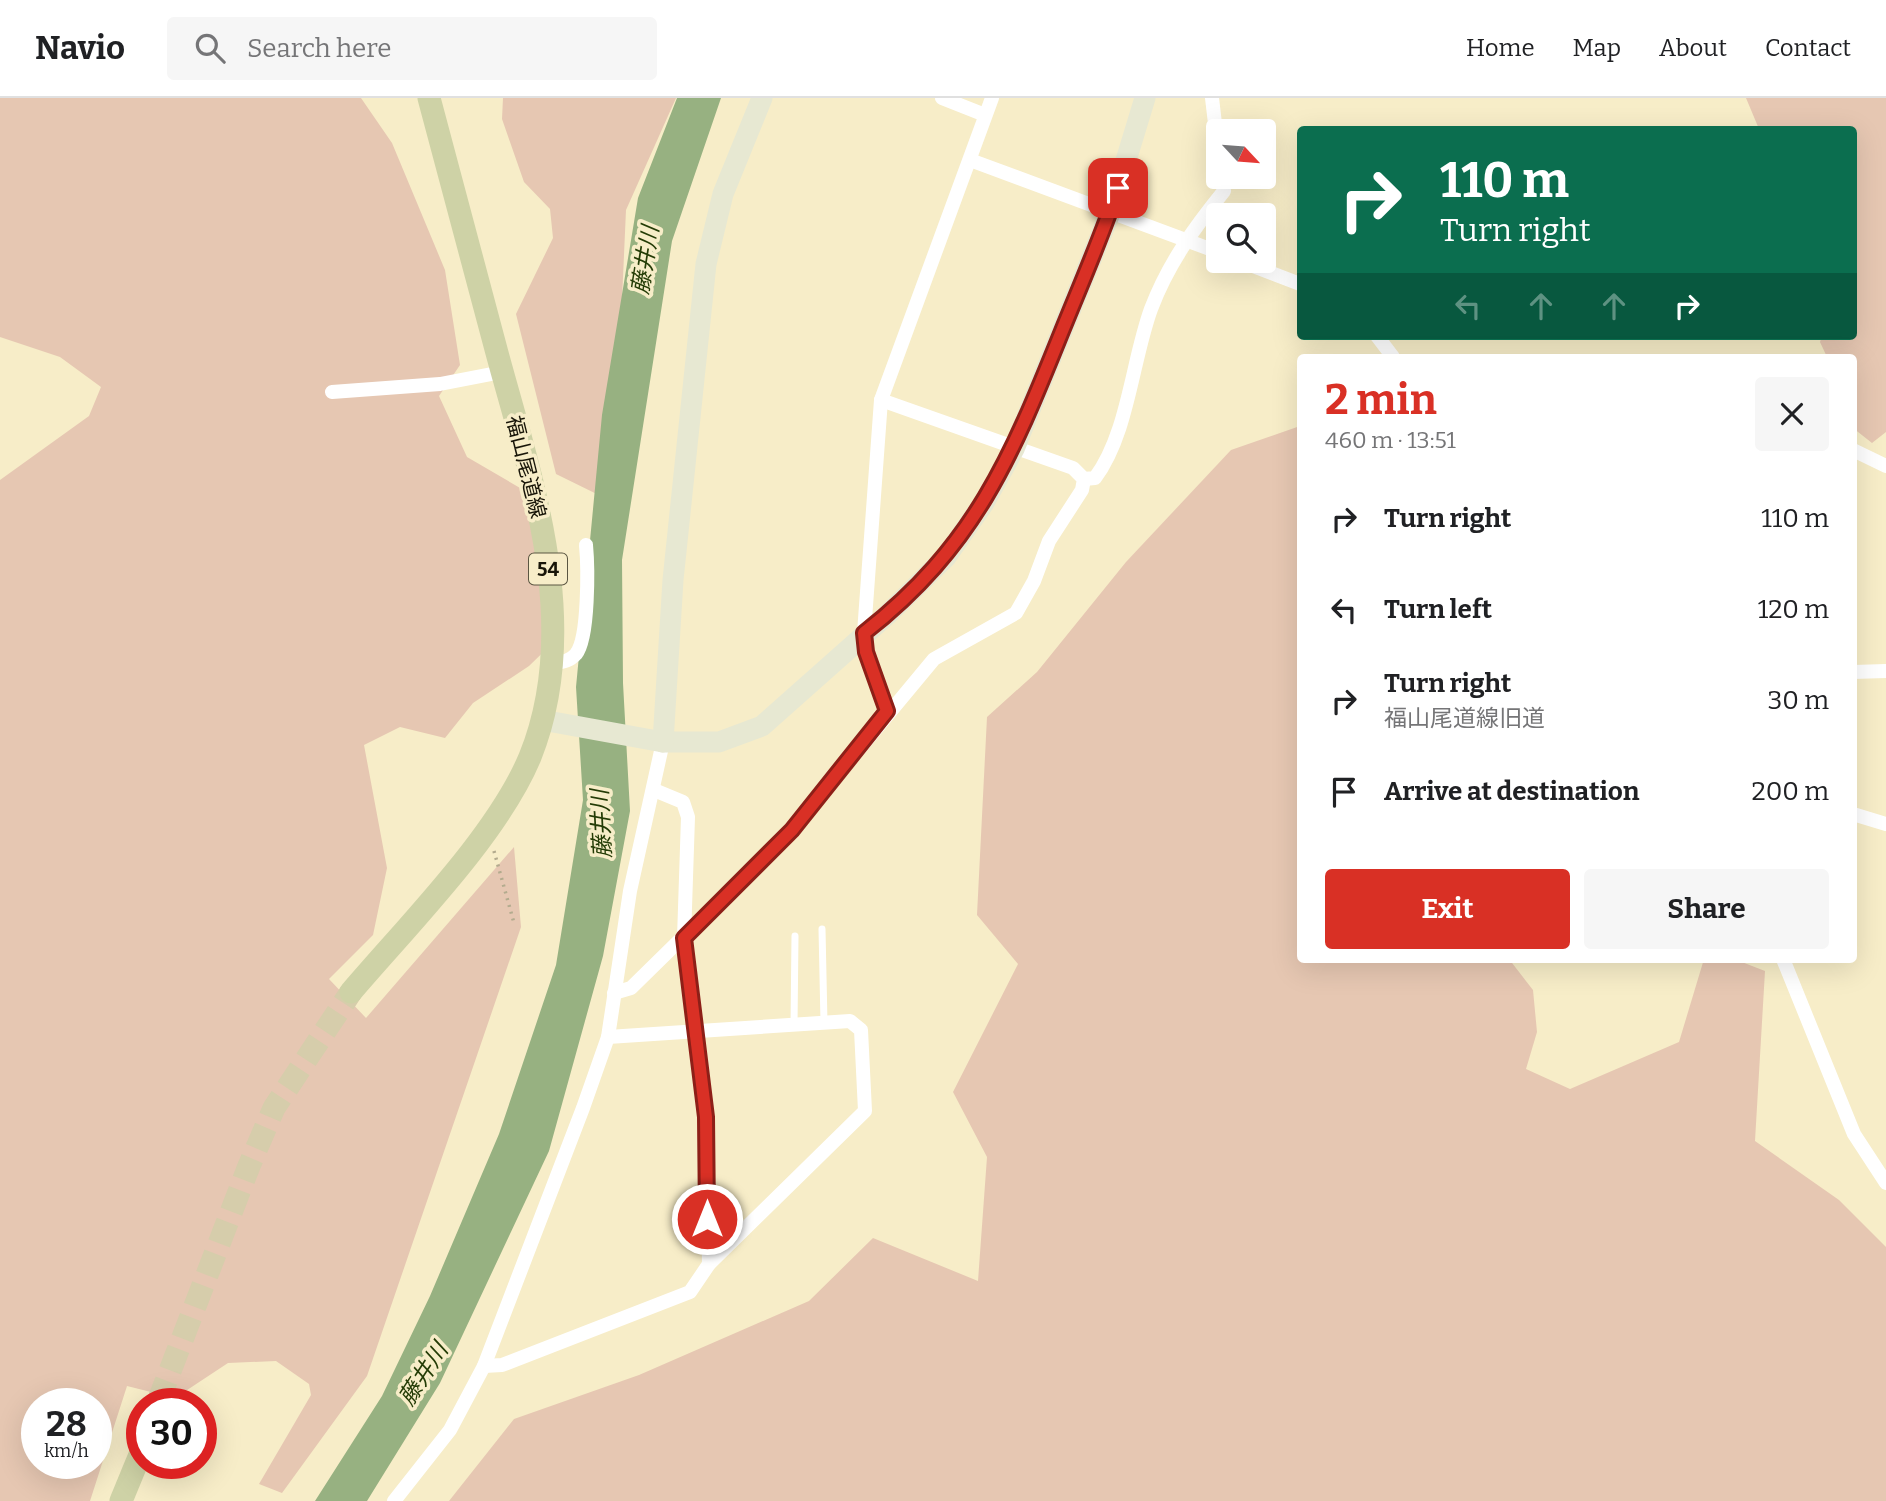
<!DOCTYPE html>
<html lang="en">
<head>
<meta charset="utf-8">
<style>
	:root { --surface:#fff; --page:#f6f6f6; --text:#202124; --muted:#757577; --line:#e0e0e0; --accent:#d93025 }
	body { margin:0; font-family:Bitter,"Noto Sans JP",serif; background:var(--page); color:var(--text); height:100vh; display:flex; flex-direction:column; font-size:26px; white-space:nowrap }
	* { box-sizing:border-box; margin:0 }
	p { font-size:23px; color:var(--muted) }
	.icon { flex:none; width:38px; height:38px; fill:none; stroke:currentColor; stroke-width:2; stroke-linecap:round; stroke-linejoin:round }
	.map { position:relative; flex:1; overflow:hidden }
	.side { position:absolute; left:1297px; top:256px; width:560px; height:609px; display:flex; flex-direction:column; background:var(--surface); border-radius:7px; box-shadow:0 7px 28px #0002 }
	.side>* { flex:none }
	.banner { position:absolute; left:1297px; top:28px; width:560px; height:214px; border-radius:7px; box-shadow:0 7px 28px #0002; background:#0b6e4f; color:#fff; overflow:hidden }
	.needle { width:46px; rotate:116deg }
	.controls { position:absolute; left:1206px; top:21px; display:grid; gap:14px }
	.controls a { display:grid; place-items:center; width:70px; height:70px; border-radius:7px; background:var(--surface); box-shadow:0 7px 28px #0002; font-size:35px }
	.speed { position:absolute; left:21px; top:1290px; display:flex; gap:14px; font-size:35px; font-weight:700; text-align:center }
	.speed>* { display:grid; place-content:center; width:91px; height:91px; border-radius:50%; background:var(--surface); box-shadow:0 7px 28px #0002; line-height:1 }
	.speed small { font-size:18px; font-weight:400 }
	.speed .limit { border:10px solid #d22; background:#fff; color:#111 }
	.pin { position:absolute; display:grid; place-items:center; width:60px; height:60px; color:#fff; margin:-30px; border-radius:14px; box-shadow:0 4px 10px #0006 }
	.me { position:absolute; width:77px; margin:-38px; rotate:0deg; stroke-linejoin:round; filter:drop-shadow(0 0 5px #0008) }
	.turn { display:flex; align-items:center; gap:24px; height:147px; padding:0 28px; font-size:32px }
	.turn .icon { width:91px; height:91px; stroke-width:2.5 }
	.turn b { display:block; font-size:49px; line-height:60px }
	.lanes { display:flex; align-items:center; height:66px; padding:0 28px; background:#0003; justify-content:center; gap:35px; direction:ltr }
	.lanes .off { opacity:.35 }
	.round { display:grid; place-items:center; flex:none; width:74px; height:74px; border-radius:7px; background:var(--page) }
	.headline { display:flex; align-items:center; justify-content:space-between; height:119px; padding:0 28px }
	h1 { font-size:42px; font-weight:700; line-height:52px; color:var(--accent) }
	.action { display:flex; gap:14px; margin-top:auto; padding:14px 28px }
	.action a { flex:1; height:80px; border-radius:7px; background:var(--accent); color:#fff; font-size:28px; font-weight:700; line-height:80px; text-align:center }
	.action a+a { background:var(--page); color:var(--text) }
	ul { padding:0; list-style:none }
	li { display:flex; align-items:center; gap:21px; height:91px; padding:0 28px }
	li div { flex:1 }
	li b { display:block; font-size:26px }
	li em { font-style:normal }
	header { display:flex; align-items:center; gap:42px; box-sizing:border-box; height:98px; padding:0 35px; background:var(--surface); border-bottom:2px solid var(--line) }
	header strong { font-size:33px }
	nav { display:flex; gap:38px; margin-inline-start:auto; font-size:24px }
	.search { width:490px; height:63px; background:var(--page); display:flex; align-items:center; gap:18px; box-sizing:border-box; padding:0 24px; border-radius:7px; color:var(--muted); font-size:26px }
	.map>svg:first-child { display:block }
	.green { fill:#e6c7b2; fill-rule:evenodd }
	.water { fill:#97b181 }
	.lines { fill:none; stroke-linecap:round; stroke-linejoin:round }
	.primary-tunnel { stroke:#d6cdab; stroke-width:23; stroke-dasharray:23 11; stroke-linecap:butt }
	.path { stroke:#b3ab8e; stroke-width:3.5; stroke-dasharray:2 5; stroke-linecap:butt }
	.lane { stroke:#fff; stroke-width:7 }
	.street { stroke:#fff; stroke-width:14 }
	.secondary { stroke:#e7e8d2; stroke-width:21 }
	.primary { stroke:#ced2a6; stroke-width:23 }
	.route-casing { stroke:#8d1f18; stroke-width:18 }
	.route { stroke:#d93025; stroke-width:12 }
	.labels { text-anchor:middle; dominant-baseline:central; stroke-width:7; stroke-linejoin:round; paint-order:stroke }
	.shield { fill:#f7edc8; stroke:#5b5642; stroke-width:2 }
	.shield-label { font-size:19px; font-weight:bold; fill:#181508 }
	.street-label { font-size:21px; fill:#181508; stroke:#f7edc8 }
	.water-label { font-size:23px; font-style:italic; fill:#243c06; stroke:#f7edc8 }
</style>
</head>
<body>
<header>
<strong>Navio</strong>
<div class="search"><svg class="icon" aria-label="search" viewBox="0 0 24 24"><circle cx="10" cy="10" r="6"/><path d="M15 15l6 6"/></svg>Search here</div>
<nav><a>Home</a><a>Map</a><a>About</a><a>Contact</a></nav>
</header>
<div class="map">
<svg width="1886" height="1403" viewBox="0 0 1886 1403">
	<rect width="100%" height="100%" fill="#f7edc8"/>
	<g class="green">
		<path d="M0 0H361L392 45 445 172 460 267 439 298 467 359 527 394 562 536 529 568 473 605 445 640 400 629 364 647 387 770 373 837 329 881 366 920 514 749 521 829 367 1278 282 1395 259 1386 311 1297 309 1286 276 1263 228 1265 175 1300 127 1288 90 1403H0V382L89 318 101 289 60 259 0 239ZM37 1306H96V1365H37Z"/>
		<path d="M503 0H676L626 112 613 404 556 376 516 216 553 140 550 111 524 84 502 21Z"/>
		<path d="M1746 0H1886V334L1872 345 1853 330V259H1827L1820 244 1822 238H1853V32L1759 31Z"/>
		<path d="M1300 328V861H1509L1533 892 1537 934 1526 971 1570 991 1679 944 1704 861H1734L1765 873 1755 1043 1839 1102 1886 1149V1403H449L514 1321 639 1277 809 1203 873 1140 978 1183 987 1059 953 994 1018 866 977 817 987 619 1037 574 1126 464 1231 352Z"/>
	</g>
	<path class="water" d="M677 0H721L672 143 622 462 623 585 630 713 603 858 549 1053 440 1285 367 1403H315L382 1298 430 1198 499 1036 556 867 583 702 576 589 602 317 638 100Z"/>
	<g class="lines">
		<path class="primary-tunnel" d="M158 1304 249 1068 274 1010 351 894"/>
		<path class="path" d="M494 753 514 825"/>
		<g class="lane">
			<path d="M822 831 824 925"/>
			<path d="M794 928 795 838"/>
		</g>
		<g class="street">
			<path d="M942 0 985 17"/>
			<path d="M1212 0 1218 51"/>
			<path d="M970 62 1218 154"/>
			<path d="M1240 163 1300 186"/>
			<path d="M1377 238 1393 259"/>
			<path d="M332 294 440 286 502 274"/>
			<path d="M1853 352 1886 368"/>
			<path d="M1084 381 1095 380C1128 336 1132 263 1151 211 1168 166 1194 130 1224 93L1222 79"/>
			<path d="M551 566C561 564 569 564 576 556 589 540 588 468 586 447"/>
			<path d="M1853 574 1886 573"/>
			<path d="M888 613 866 554 864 535 881 302 992 0"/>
			<path d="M654 692 683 704 688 719 684 840 706 1019 709 1166"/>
			<path d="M1853 716 1886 726"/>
			<path d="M1783 861 1854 1036 1886 1085"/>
			<path d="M614 895 631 890 792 732 934 561 1016 515 1034 483 1049 443 1082 392 1084 381 1073 370 881 302"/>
			<path d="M484 1268 502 1267 690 1194 709 1166 865 1013 861 932 850 923 608 939"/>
			<path d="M394 1403 450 1332 484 1268 583 1010 608 939 630 793 663 644"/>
		</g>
		<g class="secondary">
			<path d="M542 622 663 644H719L762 628 887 517 946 459 984 405 1014 351 1110 115 1145 0"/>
			<path d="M663 644 673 482 706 166 723 96 762 0"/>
		</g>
		<g class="primary">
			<path d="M351 894C408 827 497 738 530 659 583 528 532 384 497 255 474 170 451 85 429 0"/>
			<path d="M158 1306V1304"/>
			<path d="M121 1403 142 1352"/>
		</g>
	</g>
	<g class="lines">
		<g class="route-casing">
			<path id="route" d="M707 1121 706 1019 684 840 792 732 887 613 866 554 864 535C975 448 1011 360 1062 233 1081 186 1102 138 1118 90"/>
		</g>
		<use href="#route" class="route"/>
	</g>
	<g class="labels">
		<rect class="shield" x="529" y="455.5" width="38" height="31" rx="5"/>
		<g class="shield-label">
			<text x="548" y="471">54</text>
		</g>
		<g class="street-label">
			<text transform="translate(526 369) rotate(76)">福山尾道線</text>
		</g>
		<g class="water-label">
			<text transform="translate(645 162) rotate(-81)">藤井川</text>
			<text transform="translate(601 726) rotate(-93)">藤井川</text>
			<text transform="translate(423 1276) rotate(-57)">藤井川</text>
		</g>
	</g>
</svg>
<div class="controls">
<a><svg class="needle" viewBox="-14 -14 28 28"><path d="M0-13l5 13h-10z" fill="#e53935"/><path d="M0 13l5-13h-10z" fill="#757577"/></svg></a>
<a><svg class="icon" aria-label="search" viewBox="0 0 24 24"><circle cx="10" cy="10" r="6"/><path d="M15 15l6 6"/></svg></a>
</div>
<div class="speed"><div>28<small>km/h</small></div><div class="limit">30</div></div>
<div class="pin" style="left:1118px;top:90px;background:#d93025"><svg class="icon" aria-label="arrive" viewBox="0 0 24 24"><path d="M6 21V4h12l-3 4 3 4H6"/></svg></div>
<svg class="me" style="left:707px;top:1121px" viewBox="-20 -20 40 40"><circle r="17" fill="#d93025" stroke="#fff" stroke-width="3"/><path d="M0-11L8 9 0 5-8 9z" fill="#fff"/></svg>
<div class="banner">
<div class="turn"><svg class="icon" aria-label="right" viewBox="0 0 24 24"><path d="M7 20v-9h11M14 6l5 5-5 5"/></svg><div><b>110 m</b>Turn right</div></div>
<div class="lanes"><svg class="icon off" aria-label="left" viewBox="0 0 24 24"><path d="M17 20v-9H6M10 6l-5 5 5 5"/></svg><svg class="icon off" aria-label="ahead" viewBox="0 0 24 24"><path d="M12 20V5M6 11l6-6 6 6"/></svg><svg class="icon off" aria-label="ahead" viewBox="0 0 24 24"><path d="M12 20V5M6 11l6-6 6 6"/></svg><svg class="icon" aria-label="right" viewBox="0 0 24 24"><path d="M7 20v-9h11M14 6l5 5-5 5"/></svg></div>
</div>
<section class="side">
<div class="headline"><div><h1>2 min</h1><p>460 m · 13:51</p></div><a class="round"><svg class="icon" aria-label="close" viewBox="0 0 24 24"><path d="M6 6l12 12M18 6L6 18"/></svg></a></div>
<ul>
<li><svg class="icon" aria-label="right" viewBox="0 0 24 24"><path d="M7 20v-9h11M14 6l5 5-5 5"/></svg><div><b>Turn right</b></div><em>110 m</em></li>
<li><svg class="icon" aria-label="left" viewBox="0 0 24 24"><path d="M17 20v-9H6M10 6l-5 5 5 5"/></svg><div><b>Turn left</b></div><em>120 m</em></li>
<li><svg class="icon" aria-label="right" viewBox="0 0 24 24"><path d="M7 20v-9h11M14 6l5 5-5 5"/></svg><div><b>Turn right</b><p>福山尾道線旧道</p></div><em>30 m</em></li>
<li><svg class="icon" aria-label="arrive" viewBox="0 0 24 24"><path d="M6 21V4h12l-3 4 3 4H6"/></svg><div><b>Arrive at destination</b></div><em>200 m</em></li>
</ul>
<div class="action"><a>Exit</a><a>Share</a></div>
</section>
</div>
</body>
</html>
